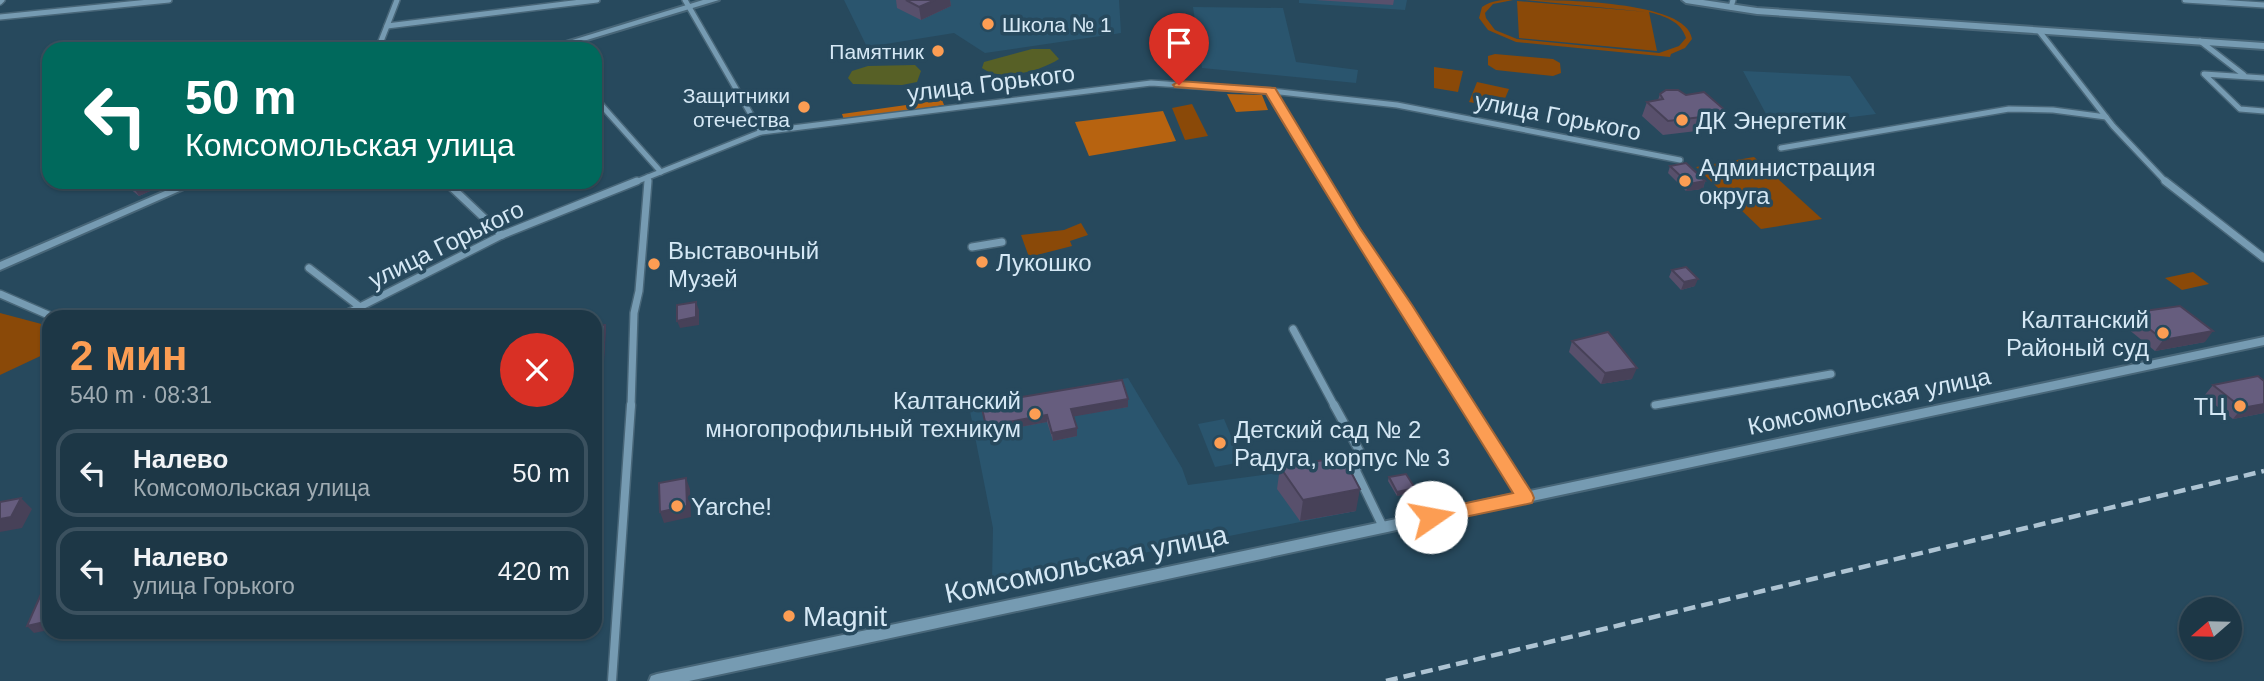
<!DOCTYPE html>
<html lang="ru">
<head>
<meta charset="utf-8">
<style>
	:root { --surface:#1d3746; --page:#253f4d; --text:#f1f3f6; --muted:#a0acb3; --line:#3b515f; --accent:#fc9d53 }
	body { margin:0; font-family:Arial,sans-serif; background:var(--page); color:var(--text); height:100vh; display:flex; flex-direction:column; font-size:26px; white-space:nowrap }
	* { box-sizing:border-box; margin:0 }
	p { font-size:23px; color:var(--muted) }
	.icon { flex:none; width:38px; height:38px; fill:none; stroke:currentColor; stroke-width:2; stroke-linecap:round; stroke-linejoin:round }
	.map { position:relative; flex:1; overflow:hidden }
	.side { position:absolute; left:42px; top:310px; width:560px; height:329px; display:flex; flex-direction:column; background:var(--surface); border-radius:21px; box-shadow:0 2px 5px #0004,0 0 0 2px var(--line) }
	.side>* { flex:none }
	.banner { position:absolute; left:42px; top:42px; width:560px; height:147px; border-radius:21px; box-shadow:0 2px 5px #0004,0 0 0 2px var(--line); background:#00695c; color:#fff; overflow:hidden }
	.needle { width:46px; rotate:250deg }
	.buttons { position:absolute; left:2179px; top:597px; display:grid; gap:14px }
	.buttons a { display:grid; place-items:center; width:63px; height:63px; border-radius:50%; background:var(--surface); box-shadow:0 2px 5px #0004,0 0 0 2px var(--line); font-size:35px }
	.pin { position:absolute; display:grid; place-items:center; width:60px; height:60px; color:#fff; margin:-72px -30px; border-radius:50% 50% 50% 0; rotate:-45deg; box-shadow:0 0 7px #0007 }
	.pin .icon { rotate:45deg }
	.me { position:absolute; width:77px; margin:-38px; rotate:78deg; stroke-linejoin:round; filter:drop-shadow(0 0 5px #0008) }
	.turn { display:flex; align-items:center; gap:24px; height:147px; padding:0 28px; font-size:32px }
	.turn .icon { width:91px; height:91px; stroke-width:2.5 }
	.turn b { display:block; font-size:49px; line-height:60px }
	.round { display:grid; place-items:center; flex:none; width:74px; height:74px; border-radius:37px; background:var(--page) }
	.head { display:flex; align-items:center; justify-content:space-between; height:119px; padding:0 28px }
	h1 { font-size:42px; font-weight:800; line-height:52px; color:var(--accent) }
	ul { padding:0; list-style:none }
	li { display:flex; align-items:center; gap:21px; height:88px; margin:0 14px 10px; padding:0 14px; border:4px solid var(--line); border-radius:21px }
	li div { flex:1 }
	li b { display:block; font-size:26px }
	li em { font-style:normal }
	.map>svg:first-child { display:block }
	.built { fill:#2a556e }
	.green { fill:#8a4908 }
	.forest { fill:#b76310 }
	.water { fill:#576026 }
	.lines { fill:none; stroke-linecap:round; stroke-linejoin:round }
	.street-far2-casing { stroke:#486678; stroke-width:8 }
	.street-far1-casing { stroke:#486678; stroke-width:10 }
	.street-casing { stroke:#486678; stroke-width:11 }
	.secondary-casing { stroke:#486678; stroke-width:4 }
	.street-far2 { stroke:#769bb2; stroke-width:5 }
	.street-far1 { stroke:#769bb2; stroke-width:7 }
	.street { stroke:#769bb2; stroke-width:8 }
	.secondary { fill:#769bb2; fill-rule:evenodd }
	.rail { stroke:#aec4d3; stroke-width:4.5; stroke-dasharray:12 6; stroke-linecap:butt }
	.wall { fill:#58506c }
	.shaded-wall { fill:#474158 }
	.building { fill:#665d7e; stroke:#474158; stroke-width:2 }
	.route { fill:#fc9d53; stroke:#a46636; stroke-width:2 }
	.poi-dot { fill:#fc9d53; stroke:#27495d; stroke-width:2.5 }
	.labels { text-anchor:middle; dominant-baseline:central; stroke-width:7; stroke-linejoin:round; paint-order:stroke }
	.far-poi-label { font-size:21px; fill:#d5e8f5; stroke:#27495d; text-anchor:end }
	.street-label { font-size:24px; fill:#d5e8f5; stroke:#27495d }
	.poi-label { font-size:24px; fill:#d5e8f5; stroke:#27495d; text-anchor:start }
	.near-street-label { font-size:28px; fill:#d5e8f5; stroke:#27495d }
	.near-poi-label { font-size:28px; fill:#d5e8f5; stroke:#27495d; text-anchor:start }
</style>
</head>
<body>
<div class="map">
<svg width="2264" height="681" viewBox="0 0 2264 681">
	<rect width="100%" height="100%" fill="#27495d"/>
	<g class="built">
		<path d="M844 0H1119L1121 33 985 53 954 33 867 47Z"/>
		<path d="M1299 0H1407L1405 10 1299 3Z"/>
		<path d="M1193 7 1283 8 1296 62 1358 70 1356 83 1202 68Z"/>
		<path d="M1743 71 1850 76 1876 114 1773 127Z"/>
		<path d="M1128 378 1182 468 1188 485 1329 466 1356 511 992 583 993 528 969 406Z"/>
		<path d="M1224 419 1242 462 1215 467 1198 424Z"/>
	</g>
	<g class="green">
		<path d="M1513 0 1493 4 1485 13 1486 18 1495 30 1517 39 1659 53 1679 46 1686 38C1681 21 1664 16 1649 12L1657 51 1519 38 1517 1 1647 12 1525 0C1556 0 1688 0 1692 39L1685 48 1671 54 1670 57 1516 42 1488 30 1479 18 1482 7C1492 0 1501 0 1513 0Z"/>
		<path d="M1495 54 1553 59 1560 63 1561 73 1553 76 1496 70 1488 65V56Z"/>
		<path d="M1434 67 1463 71 1458 92 1434 88Z"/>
		<path d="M1477 82 1509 89 1501 108 1469 102Z"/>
		<path d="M1192 104 1208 136 1185 140 1172 108Z"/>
		<path d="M1754 157 1822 219 1761 229 1696 167Z"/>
		<path d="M1081 223 1088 235 1070 241 1072 246 1029 257 1021 235 1064 230Z"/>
		<path d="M2193 272 2209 284 2182 290 2165 278Z"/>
		<path d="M0 313 49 326V352L0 375Z"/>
	</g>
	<g class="forest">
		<path d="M1227 94 1262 95 1268 110 1236 112Z"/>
		<path d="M942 100 944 105 844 120 842 114Z"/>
		<path d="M1163 111 1176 141 1089 156 1075 122Z"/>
	</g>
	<g class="water">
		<path d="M1032 49H1050L1059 59C1041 71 1000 82 982 68L984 62Z"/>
		<path d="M915 65 921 71 917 82 902 85 853 84 848 78 852 71 868 66Z"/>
	</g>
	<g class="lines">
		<g class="street-far2-casing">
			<g id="street-far2">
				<path d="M685 0 761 132"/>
				<path d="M2185 0 2264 5"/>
				<path d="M0 2 2 0"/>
				<path d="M1731 7 1733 0"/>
				<path d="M0 17 169 0"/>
				<path d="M387 26 597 0"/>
				<path d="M2039 31 2113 126 2167 183"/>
				<path d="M2200 41 2244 75"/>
				<path d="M378 49 397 0"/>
				<path d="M2264 78 2204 74 2240 109 2264 111"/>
				<path d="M1271 91 1326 183"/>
				<path d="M595 98 661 172"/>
				<path d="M1781 148 2009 109 2053 110 2106 117"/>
				<path d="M633 183 761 132 1151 83 1271 91 1397 105 1680 160"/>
				<path d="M648 183V177"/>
			</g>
		</g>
		<g class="street-far1-casing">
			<g id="street-far1">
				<path d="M1325 181 1468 407"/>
				<path d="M2165 181 2264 258"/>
				<path d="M446 182 502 235"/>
				<path d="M972 247 1002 242"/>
				<path d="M309 268 360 307"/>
				<path d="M0 294 53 317"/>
				<path d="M340 317 502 235 637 181"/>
				<path d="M1293 329 1335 407"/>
				<path d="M1655 405 1831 374"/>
				<path d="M631 407 634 313 639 291 648 181"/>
			</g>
		</g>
		<g class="street-casing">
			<g id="street">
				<path d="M1334 405 1361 454 1356 471 1383 527"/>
				<path d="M1467 405 1525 498"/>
				<path d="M612 681 631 405"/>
			</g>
		</g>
		<g class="secondary-casing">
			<g id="secondary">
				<path d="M703 0H719L557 49H543Z"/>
				<path d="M1682 0H1703L1757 8 2264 43V49L1757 14 1686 3Z"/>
				<path d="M186 182H200L0 270V262Z"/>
				<path d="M2264 337V345L689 681H649L651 676 657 674Z"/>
			</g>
		</g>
		<use href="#street-far2" class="street-far2"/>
		<use href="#street-far1" class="street-far1"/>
		<use href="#street" class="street"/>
		<use href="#secondary" class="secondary"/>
		<path class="rail" d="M1386 681 2264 471"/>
	</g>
	<g class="wall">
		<path d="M896 0H950L951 6 921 20 897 8Z"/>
		<path d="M1315 0H1394L1393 5Z"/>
		<path d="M1660 94 1686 95 1726 111 1721 125 1706 128 1705 130 1663 135 1642 116 1647 102 1658 100Z"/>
		<path d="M1670 166 1705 181 1703 189 1686 191 1668 173Z"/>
		<path d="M126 182H170L139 196 129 188Z"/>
		<path d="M1672 270 1695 286 1681 290 1669 277Z"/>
		<path d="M2130 313 2205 342 2155 351 2122 324Z"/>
		<path d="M1572 341 1632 379 1601 384 1569 352Z"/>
		<path d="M2213 385 2264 413 2233 419 2204 396Z"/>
		<path d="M981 404 1128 407 1073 416 1077 436 1053 441 1047 422 987 433Z"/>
		<path d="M1280 467 1356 511 1300 521 1277 489Z"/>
		<path d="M1389 477 1415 488 1414 492 1397 496 1388 481Z"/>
	</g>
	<g class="shaded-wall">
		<path d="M935 0H950L951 6 921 20 919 7Z"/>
		<path d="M1726 111 1721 125 1706 128 1710 116 1708 114Z"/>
		<path d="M1705 181 1703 189 1686 191 1689 184Z"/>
		<path d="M138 182H170L139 196 132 185Z"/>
		<path d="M1698 279 1695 286 1681 290 1684 282Z"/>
		<path d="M696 302 699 310V325L680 328 677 321Z"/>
		<path d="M605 325 606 329 604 362 595 364V360Z"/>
		<path d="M2213 331 2205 342 2155 351 2163 340Z"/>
		<path d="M1637 368 1632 379 1601 384 1605 373Z"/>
		<path d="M1128 399V407L1071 417V409Z"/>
		<path d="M2264 404V413L2233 419 2242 408Z"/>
		<path d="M1047 415V422L987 433 986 426Z"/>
		<path d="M1077 428V436L1053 441 1052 433Z"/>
		<path d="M686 478 690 489 691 517 664 523 660 512Z"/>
		<path d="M1415 488 1414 492 1397 496V492Z"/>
		<path d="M1360 489 1356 511 1300 521 1303 500Z"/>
		<path d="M21 498 32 509 22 528 0 532V519Z"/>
		<path d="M49 621V630L34 633 27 626Z"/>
	</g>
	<g class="building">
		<path d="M906 0H935L919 7Z"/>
		<path d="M1666 90H1678L1686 95 1704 92 1726 111 1708 114 1710 116 1668 121 1647 102 1663 99 1660 94Z"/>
		<path d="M1686 163 1705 181 1689 184 1670 166Z"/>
		<path d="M1686 267 1698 279 1684 282 1672 270Z"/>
		<path d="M696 302V317L677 321V305Z"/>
		<path d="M2180 306 2213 331 2163 340 2130 313Z"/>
		<path d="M605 325 603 358 595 360V326Z"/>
		<path d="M1608 332 1637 368 1605 373 1572 341Z"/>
		<path d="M2258 376 2264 381V404L2242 408 2213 385Z"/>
		<path d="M1122 380 1128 399 1071 409 1077 428 1052 433 1047 415 986 426 981 404Z"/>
		<path d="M1343 457 1360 489 1303 500 1280 467Z"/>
		<path d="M1406 474 1415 488 1397 492 1389 477Z"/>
		<path d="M686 478 687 506 660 512 659 483Z"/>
		<path d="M21 498 11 517 0 519V502Z"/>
		<path d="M49 576V621L27 626Z"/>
	</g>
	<path class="route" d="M1179 81 1275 88 1359 227 1412 305 1532 493 1534 498 1532 503 1431 524 1424 522 1421 517 1424 512 1513 493C1431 360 1346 229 1266 94L1175 87 1173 85Z"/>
	<g class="poi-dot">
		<circle cx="988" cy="24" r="7"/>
		<circle cx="938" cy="51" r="7"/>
		<circle cx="804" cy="107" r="7"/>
		<circle cx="1682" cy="120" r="7"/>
		<circle cx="1685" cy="181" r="7"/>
		<circle cx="982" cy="262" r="7"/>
		<circle cx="654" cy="264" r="7"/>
		<circle cx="2163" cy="333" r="7"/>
		<circle cx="2240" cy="406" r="7"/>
		<circle cx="1035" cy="414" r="7"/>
		<circle cx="1220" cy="443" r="7"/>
		<circle cx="677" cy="506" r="7"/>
		<circle cx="789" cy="616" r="7"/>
	</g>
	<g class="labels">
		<g class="far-poi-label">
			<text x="1002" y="24" text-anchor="start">Школа № 1</text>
			<text x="924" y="51">Памятник</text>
			<text x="790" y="95">Защитники<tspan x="790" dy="24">отечества</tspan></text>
		</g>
		<g class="street-label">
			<text transform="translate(991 83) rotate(-7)">улица Горького</text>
			<text transform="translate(1558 116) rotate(11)">улица Горького</text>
			<text transform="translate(446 244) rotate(-26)">улица Горького</text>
			<text transform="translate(1869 401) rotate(-12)">Комсомольская улица</text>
		</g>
		<g class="poi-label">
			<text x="1696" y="120">ДК Энергетик</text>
			<text x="1699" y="167">Администрация<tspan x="1699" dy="28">округа</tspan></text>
			<text x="668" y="250">Выставочный<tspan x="668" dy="28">Музей</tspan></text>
			<text x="996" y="262">Лукошко</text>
			<text x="2149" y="319" text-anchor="end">Калтанский<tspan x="2149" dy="28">Районый суд</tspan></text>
			<text x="1021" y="400" text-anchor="end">Калтанский<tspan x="1021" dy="28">многопрофильный техникум</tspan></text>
			<text x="2226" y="406" text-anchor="end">ТЦ</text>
			<text x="1234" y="429">Детский сад № 2<tspan x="1234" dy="28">Радуга, корпус № 3</tspan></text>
			<text x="691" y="506">Yarche!</text>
		</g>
		<g class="near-street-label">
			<text transform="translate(1086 564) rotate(-12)">Комсомольская улица</text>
		</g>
		<g class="near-poi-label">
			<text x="803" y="616">Magnit</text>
		</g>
	</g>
</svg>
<div class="buttons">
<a><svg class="needle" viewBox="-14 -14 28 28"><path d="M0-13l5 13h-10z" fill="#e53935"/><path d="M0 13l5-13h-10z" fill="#a0acb3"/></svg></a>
</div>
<div class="pin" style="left:1179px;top:85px;background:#d93025"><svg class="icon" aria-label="arrive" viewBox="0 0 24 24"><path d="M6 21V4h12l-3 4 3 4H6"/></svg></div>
<svg class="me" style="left:1431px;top:517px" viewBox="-20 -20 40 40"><circle r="19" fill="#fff"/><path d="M0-13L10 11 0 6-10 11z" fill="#fc9d53"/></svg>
<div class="banner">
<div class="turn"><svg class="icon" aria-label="left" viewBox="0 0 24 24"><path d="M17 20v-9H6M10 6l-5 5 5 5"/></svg><div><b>50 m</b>Комсомольская улица</div></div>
</div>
<section class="side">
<div class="head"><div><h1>2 мин</h1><p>540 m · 08:31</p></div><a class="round" style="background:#d93025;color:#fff"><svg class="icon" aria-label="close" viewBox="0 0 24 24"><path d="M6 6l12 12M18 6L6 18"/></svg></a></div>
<ul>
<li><svg class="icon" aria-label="left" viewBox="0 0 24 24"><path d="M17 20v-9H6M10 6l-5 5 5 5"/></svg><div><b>Налево</b><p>Комсомольская улица</p></div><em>50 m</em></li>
<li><svg class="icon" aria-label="left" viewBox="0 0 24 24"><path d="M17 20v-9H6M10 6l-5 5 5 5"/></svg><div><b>Налево</b><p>улица Горького</p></div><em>420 m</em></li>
</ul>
</section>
</div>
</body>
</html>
